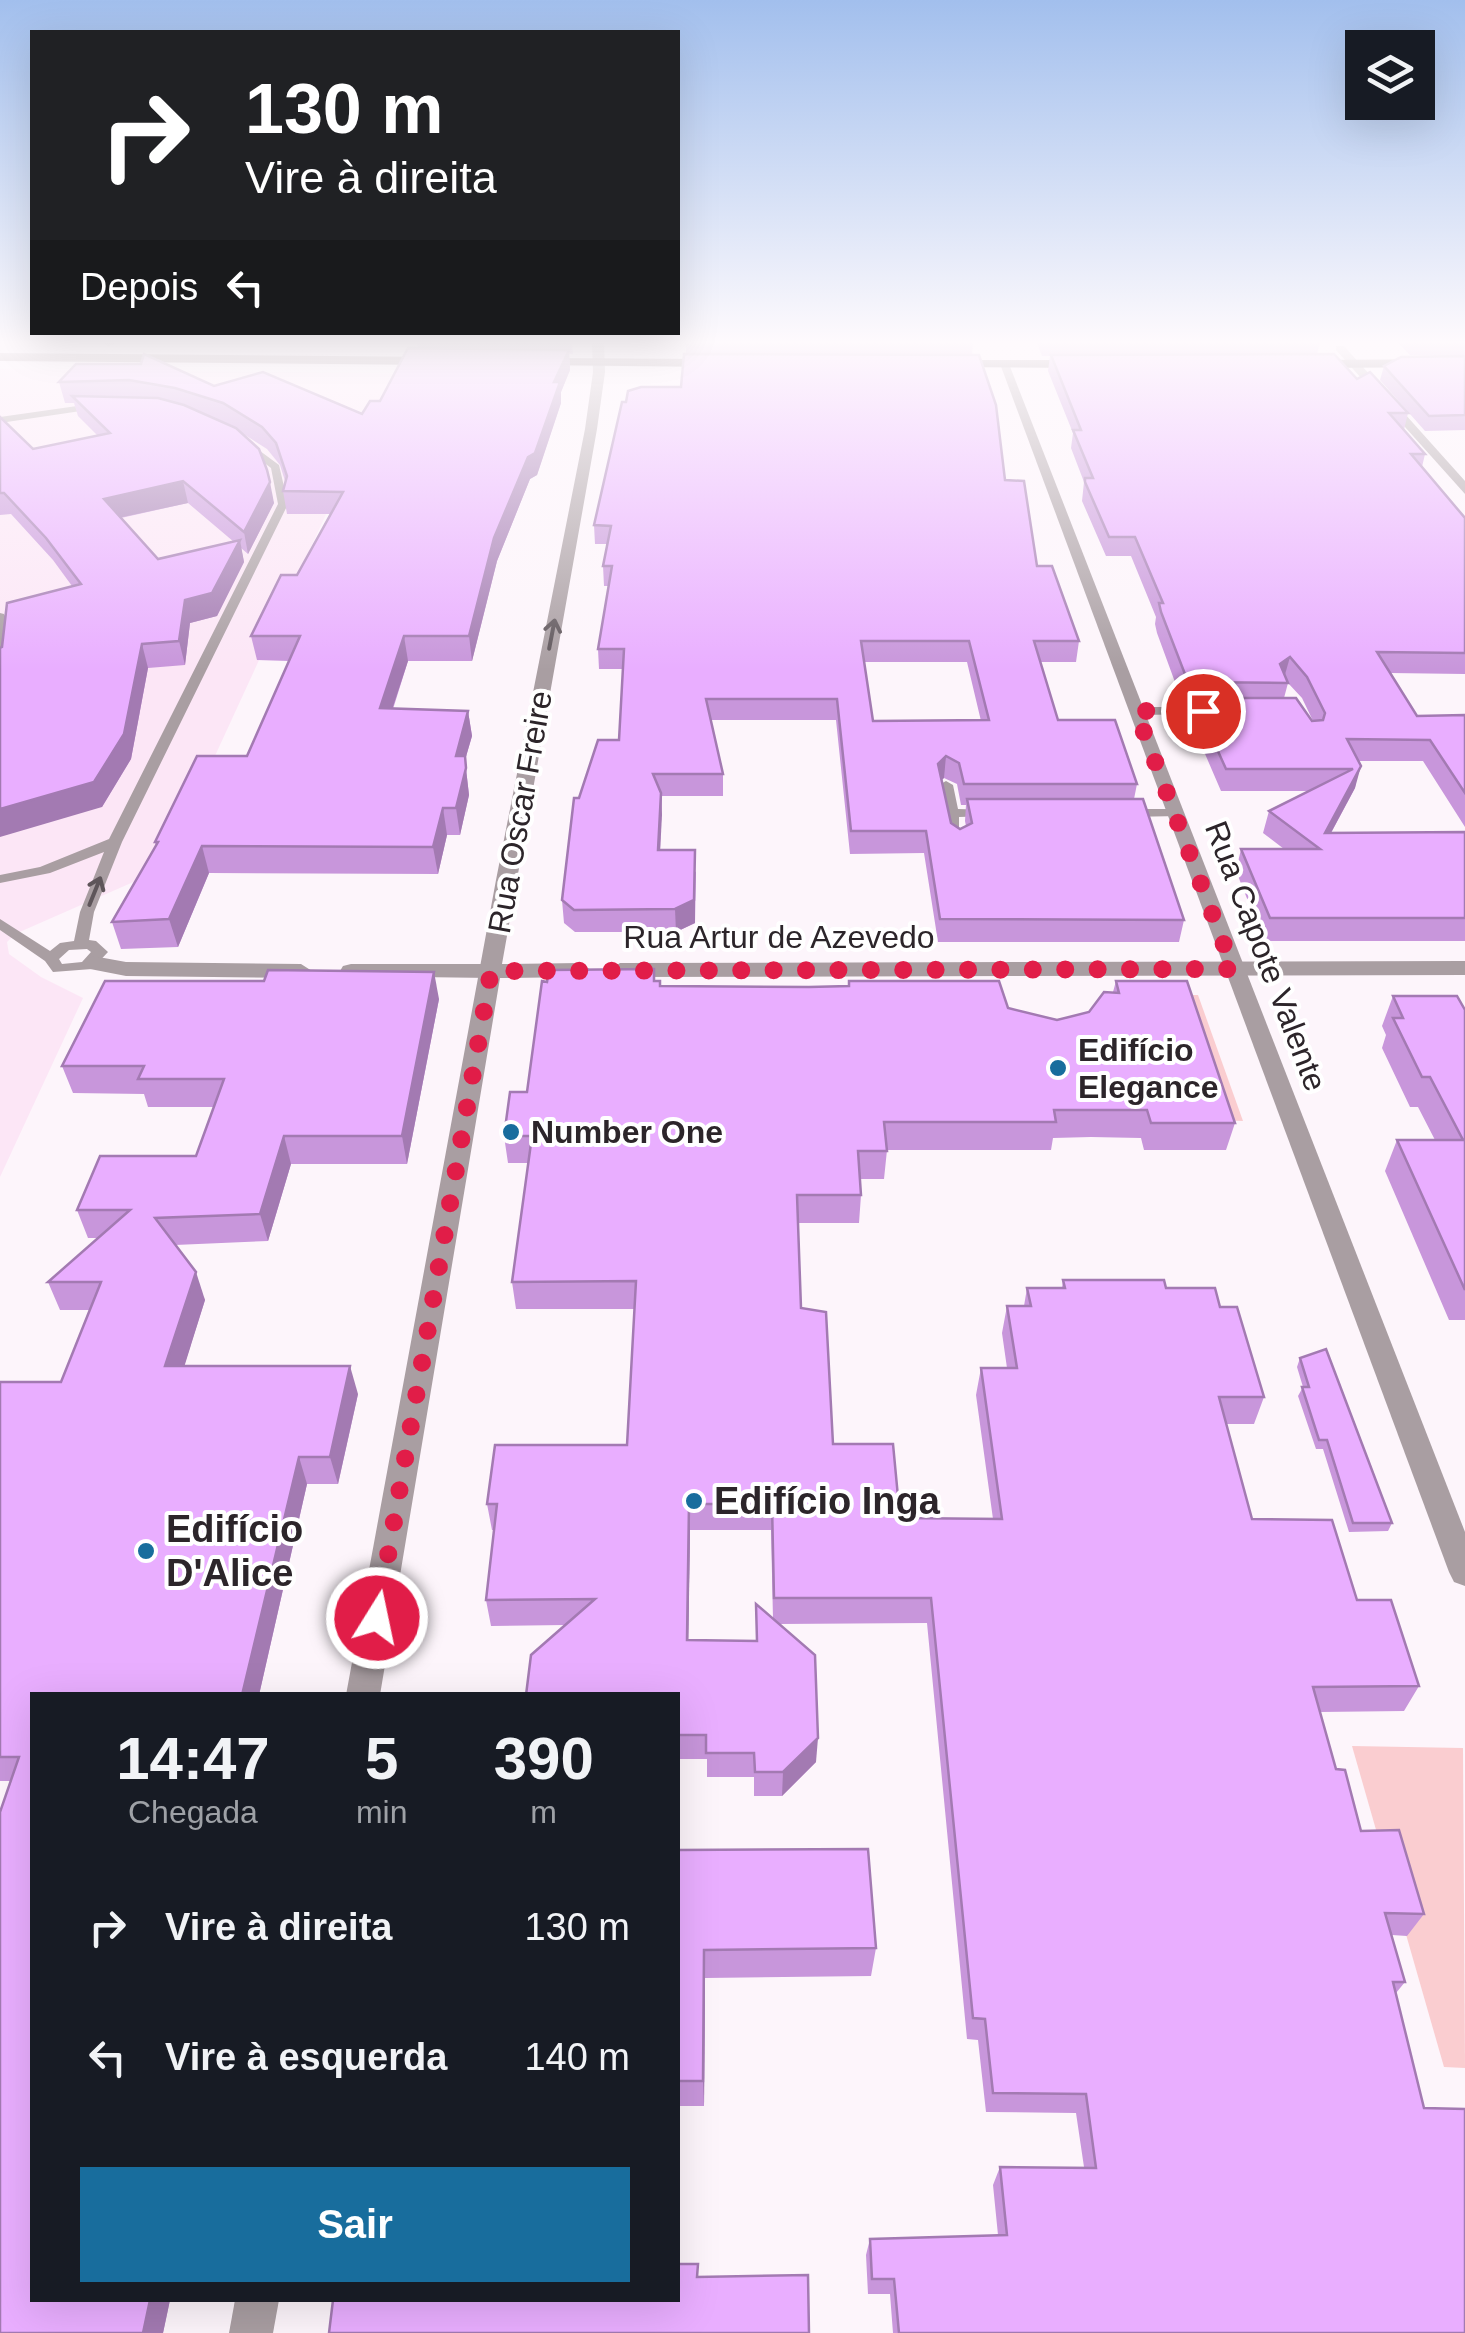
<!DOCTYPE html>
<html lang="pt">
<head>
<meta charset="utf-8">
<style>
	:root { --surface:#171b24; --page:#20242c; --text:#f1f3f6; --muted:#9ea1a6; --accent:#186d9d }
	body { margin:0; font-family:Helvetica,sans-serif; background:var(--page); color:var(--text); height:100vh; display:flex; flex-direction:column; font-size:38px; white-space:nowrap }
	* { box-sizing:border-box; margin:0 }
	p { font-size:32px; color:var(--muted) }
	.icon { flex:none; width:55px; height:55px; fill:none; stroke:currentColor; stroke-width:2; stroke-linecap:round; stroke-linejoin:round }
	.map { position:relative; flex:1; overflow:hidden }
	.drawer { position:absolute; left:30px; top:1692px; width:650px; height:610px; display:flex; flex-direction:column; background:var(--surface); border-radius:0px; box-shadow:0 10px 40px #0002 }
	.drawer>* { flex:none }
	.guide { position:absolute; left:30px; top:30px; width:650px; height:305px; border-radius:0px; box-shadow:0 10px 40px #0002; background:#202124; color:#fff; overflow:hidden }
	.fabs { position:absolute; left:1345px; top:30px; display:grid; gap:20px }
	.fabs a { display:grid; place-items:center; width:90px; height:90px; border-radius:0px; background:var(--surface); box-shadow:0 10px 40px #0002; font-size:50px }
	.pin { position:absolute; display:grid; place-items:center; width:85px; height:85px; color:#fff; margin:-42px; border:5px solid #fff; border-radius:50%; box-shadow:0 2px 10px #0007 }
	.me { position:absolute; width:110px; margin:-55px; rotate:10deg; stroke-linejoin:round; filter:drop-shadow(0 0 8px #0008) }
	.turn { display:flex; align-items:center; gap:35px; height:210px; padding:0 50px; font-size:45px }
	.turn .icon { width:130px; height:130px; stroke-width:2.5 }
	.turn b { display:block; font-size:70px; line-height:85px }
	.then { display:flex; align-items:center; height:95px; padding:0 50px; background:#0003; gap:20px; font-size:38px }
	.eta { display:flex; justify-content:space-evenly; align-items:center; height:170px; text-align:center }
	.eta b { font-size:60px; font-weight:800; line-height:70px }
	.button { display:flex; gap:20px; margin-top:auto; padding:20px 50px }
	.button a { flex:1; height:115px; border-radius:0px; background:var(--accent); color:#fff; font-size:40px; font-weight:800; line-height:115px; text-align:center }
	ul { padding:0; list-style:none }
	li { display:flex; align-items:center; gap:30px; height:130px; padding:0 50px }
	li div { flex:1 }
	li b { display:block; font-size:38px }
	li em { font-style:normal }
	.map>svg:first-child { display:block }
	.built { fill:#fce6f6 }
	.green { fill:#facdd0 }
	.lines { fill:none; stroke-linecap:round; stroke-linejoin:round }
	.service { fill:#a99ea2; fill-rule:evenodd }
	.minor { fill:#a99ea2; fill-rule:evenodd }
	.tertiary { fill:#a99ea2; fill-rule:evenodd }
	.primary { fill:#68565c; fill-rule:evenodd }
	.wall { fill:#c896db; fill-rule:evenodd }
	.shaded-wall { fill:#a37ab2 }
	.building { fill:#e9aeff; stroke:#a37ab2; stroke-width:2.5; fill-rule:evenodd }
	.oneway { stroke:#5e555a }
	.route { stroke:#e11d48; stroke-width:18; stroke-dasharray:0 32.4 }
	.poi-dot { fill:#186d9d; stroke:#fff; stroke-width:4 }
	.labels { text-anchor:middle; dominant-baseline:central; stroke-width:8; stroke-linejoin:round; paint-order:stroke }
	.street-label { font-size:32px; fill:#2c252a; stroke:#fff }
	.poi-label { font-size:32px; font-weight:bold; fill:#2c252a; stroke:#fff; text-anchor:start }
	.near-poi-label { font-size:38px; font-weight:bold; fill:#2c252a; stroke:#fff; text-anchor:start }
</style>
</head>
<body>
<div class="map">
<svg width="1465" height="2333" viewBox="0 0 1465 2333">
	<rect width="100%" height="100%" fill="#fdf5fb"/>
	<path class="built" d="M0 369 440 374 345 473 163 869 15 934 7 942 9 954 41 977 83 998 0 1177Z"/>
	<g class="green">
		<path d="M1106 995H1198L1243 1121 1216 1120Z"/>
		<path d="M1352 1746 1463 1748 1465 2068 1444 2067Z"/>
	</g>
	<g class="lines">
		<g class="service">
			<path d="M98 403 101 408 0 423V417Z"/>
			<path d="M238 439H244L279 465 288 504 122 842 94 912 89 940 96 941 108 952 92 969 53 972 45 961 0 930V919L50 951 60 943 74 941 80 912 104 852 50 873 0 883V875L40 867 109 839 278 504 271 468 238 443ZM87 949 91 952 82 962 62 964 59 959 69 950Z"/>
			<path d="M0 613 4 614 13 631 6 670 0 674Z"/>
			<path d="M1215 707 1219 708V714L1136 715 1130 711 1136 707Z"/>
			<path d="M946 781 953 785 958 809 991 810V816L959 817V827H949L939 785Z"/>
			<path d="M1175 809 1180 810V816L1127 817 1120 813 1127 809Z"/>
		</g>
		<g class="minor">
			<path d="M102 343H115L109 346Z"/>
			<path d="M1336 346H1344L1465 481V494L1336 350Z"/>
			<path d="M999 361 1009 364 1465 1532V1586L1454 1582 1449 1572Z"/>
			<path d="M93 956 126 962 301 964 312 971 301 978 126 976 85 968 82 963Z"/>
			<path d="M351 964H491L502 971 491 978 343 976 340 971 343 966Z"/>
		</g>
		<g class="tertiary">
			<path d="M592 343H604L605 372 597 429 502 964 580 963 591 970 580 977 500 978 380 1695H346L496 880 585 429 593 372Z"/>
			<path d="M1465 961V975L620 977 609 970 620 963Z"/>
			<path d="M235 2300H279L273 2333H229Z"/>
		</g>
		<g class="primary">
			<path d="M0 353 435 357 441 361 435 365 0 361Z"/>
			<path d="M535 358 715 359 721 363 715 367 531 365Z"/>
			<path d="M1465 359V367L1310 368 1304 364 1310 360Z"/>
			<path d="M950 360H1080L1086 364 1080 368 946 367Z"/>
		</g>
	</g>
	<g class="wall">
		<path d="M417 343H572L573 354H569L570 370 561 392V403L537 475 530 479 497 561 472 661H408L393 709 468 711 472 736 465 760 469 795 460 835H447L438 874 209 873 178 947 121 949 112 922 156 846 155 842 247 756 289 661 257 660 251 636 297 575 330 514H287L283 491 285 481 280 465 267 449 242 433 274 503 248 554 241 548 244 562 217 616 190 623 185 665 148 668 131 759 102 807 72 586 53 560 11 514 0 515V417L33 449 98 436 78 416 74 403H65L59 382 76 364 214 386 362 414 380 401 418 348ZM188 503 234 542 158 559 121 518Z"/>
		<path d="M681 343H973L972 355 1005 480 1037 566 1079 641 1076 662H1040L1058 720 1137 784 1134 799 1184 920 1179 942H938L924 853 850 854 836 720H711L723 774V796H662L660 850 696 872 695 923 676 932H575L564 923 562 900 579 798 619 740 623 669H599L598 649 609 586H604L603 566 607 544H595L594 525 626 402 681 387 686 354V344ZM864 662H967L981 721H873ZM944 778 957 784 961 805H966L965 821 966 826 960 829 951 823 941 780Z"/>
		<path d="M1037 343H1320L1317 354 1408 413 1404 430 1425 454 1422 467 1465 518V674L1390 673 1417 716 1465 715V827L1423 761H1359L1355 788 1331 833 1465 832V941H1264L1236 871 1241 849H1284L1263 833 1269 811 1310 791H1221L1190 719 1193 704H1183L1157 633 1155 624 1156 617 1131 556H1106L1082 501 1084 482 1071 448 1073 433 1048 371 1050 356H1042ZM1288 683 1302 698 1313 721 1284 698Z"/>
		<path d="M1398 343H1465V356L1410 355Z"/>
		<path d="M1465 356V430L1425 431 1380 380 1384 366Z"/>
		<path d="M654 969 655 981 660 986 1008 1008 1057 1020 1089 1012 1113 992 1116 981 1235 1123 1226 1150H1144L1141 1138 1091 1137 1053 1138 1051 1150H887L884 1179H860L861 1195 859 1223H798L801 1308 833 1444 900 1518 993 1519 976 1395 981 1368H1007L1002 1333 1007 1306H1024L1027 1288H1062L1063 1280 1166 1288 1220 1307 1264 1397 1254 1424H1226L1252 1519 1357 1600 1419 1686 1404 1711 1320 1712 1336 1769 1361 1831 1424 1914 1407 1936 1392 1935 1405 1982 1396 1993 1424 2108 1465 2333H893L890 2294H868L866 2255 870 2239 998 2235 993 2185 1000 2167H1084L1076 2113 986 2112 978 2040 967 2039 927 1623 779 1624 816 1762 782 1796H754V1777H707V1759H678V1695L565 1625 491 1626 486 1600 494 1530H492L487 1504 627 1445 635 1309H516L512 1282 528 1163H508L504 1136 527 1092ZM690 1530H771L773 1619 756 1604V1641L688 1640Z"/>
		<path d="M1393 996 1465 1010V1320H1449L1385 1171 1397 1140H1435L1418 1107H1410L1382 1048 1386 1035 1382 1026Z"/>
		<path d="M439 999 407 1164H291L268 1241 175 1245 205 1300 184 1366 358 1394 338 1484H307L259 1695H32L170 2300 163 2333H0L10 1781H0V1382H61L90 1310H60L48 1282 99 1238H88L77 1210 196 1156 214 1107H148L144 1094 73 1093 62 1066Z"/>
		<path d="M1300 1358 1392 1523 1388 1531 1349 1532 1323 1449H1316L1298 1396 1303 1387 1297 1367Z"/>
		<path d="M678 1850 876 1948 871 1976 705 1978 704 2106H678Z"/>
	</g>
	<g class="shaded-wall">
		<path d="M569 350 570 370 561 392V403L537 475 530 479 497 561 472 661 469 636 494 538 554 382Z"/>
		<path d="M183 481 188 503 109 520 104 499Z"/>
		<path d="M270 482 274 503 248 554 244 532Z"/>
		<path d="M240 540 244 562 217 616 190 623 185 665 179 641 185 600Z"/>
		<path d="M404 636 408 661 384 734 380 708Z"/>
		<path d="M142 644 148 668 131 759 102 807 0 837V809Z"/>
		<path d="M1290 657 1284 678 1280 664Z"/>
		<path d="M468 711 472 736 465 760 469 795 460 835 456 808V756Z"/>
		<path d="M946 756 944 778 935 786 938 764Z"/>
		<path d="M1361 766 1355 788 1319 855 1325 833Z"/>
		<path d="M661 793 662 815 659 872 658 850Z"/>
		<path d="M443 808 447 835 438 874 433 847Z"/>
		<path d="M202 846 209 873 178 947 169 919Z"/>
		<path d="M695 850V923L676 932 675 909Z"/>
		<path d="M434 972 439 999 407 1164 402 1136Z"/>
		<path d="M284 1136 291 1164 268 1241 260 1214Z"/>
		<path d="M196 1272 205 1300 176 1393 165 1366Z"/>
		<path d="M350 1366 358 1394 338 1484 330 1457Z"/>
		<path d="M299 1457 307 1484 259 1695H242Z"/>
		<path d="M689 1504 690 1530 688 1665 687 1640Z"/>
		<path d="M818 1738 816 1762 782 1796 783 1772Z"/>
		<path d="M704 1950 705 1978 704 2106 703 2081Z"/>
		<path d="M150 2300H170L163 2333H143Z"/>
	</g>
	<g class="building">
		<path d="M408 348 569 350 554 382H560L535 453 528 457 494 538 469 636H404L380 708 468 711 456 756H465L466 768 456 808H443L433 847 202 846 169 919 112 922 158 842H155L197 756H247L300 636H251L281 575H297L343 492 283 491 287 476 276 443 262 427 223 403 175 388 129 380 59 382 76 364H141L144 354 214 386 263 372 362 414 370 401H380Z"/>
		<path d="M684 354 979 355 996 405 1005 480 1024 481 1037 566H1052L1079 641H1034L1058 720H1115L1137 784H964L959 763 946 756 938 764 951 823 960 829 972 823 967 799H1143L1184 920 940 919 926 831H851L837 699H706L723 774H653L661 793 658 850H695L694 900 675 909 574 910 562 900 574 798H579L598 740H619L624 649H598L612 566H603L611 526 594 525 622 402H626L628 391 641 387H681ZM861 641H969L989 720 873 721Z"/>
		<path d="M1334 354 1357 379 1370 372 1408 413H1389L1425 454H1411L1465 518V653L1377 652 1417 716 1465 715V793L1430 740 1347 739 1361 766 1325 833 1465 832V918H1270L1241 849H1320L1269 811 1353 769H1226L1194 698H1296L1312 721 1323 720 1325 713 1307 677 1290 657 1280 664 1288 683 1188 682 1161 612 1159 603H1163L1135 537H1109L1085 482V478H1093L1073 430H1081L1051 355Z"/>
		<path d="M1465 356V415L1429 416 1384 366 1401 357Z"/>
		<path d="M72 396 158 398 184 405 236 428 259 449 267 470 270 482 244 532 183 481 104 499 158 559 240 540 212 593 185 600 179 641 142 644 124 734 94 782 0 809V648L2 647 7 603 81 584 46 538 4 493H0V417L33 449 110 433Z"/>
		<path d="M654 969V981H660V986L809 987 849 986V981H999L1008 1008 1057 1020 1089 1012 1104 992 1119 993 1116 981H1187L1235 1123H1151L1147 1110H1054L1056 1122H884L887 1151H858L861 1195H797L801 1308 826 1312 833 1444H893L900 1518 1002 1519 981 1368H1017L1007 1306H1031L1027 1288H1065L1063 1280H1164L1166 1288H1215L1220 1307H1237L1264 1397H1219L1252 1519 1332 1520 1357 1600H1391L1419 1686 1313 1687 1336 1769 1345 1770 1361 1831 1399 1830 1424 1914 1385 1913 1405 1982H1393L1424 2108 1465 2109V2333H899L894 2279H872L870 2239 1007 2235 1000 2167 1096 2168 1086 2094 993 2093 985 2019 973 2018 931 1598H774L772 1504H689L687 1640 757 1641 756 1604 815 1655 818 1738 783 1772H755L754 1753H706V1735H678V1695H526L531 1655 595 1599 486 1600 497 1504H487L495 1445H627L636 1281 512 1282 532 1136H504L510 1092H527L542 981 547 982 549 970Z"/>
		<path d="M268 970 434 972 402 1136H284L260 1214 155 1218 196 1272 165 1366H350L330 1457H299L242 1695H32V2300H150L143 2333H0V1812L19 1757H0V1382H61L101 1282H48L130 1210H77L100 1156H196L224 1079H138L144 1066H62L105 981H264Z"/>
		<path d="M1393 996H1457L1465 1010V1290L1397 1140H1463L1430 1077H1422L1393 1018H1403Z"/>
		<path d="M1326 1349 1392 1523H1353L1327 1440H1319L1302 1387H1309L1300 1358Z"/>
		<path d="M868 1849 876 1948 704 1950 703 2081H678V1850Z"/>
		<path d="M678 2264H698L697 2277 808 2275 809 2333H329L333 2300H678Z"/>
	</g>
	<defs><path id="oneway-shaft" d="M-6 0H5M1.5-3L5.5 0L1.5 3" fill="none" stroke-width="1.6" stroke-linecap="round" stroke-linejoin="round" transform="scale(2.5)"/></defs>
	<g class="oneway">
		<use href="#oneway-shaft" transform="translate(552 634) rotate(-79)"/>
		<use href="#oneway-shaft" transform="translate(95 891) rotate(-68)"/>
	</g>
	<linearGradient id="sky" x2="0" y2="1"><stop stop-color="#a2bfed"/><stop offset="0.51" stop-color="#fefafd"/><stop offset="1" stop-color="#fefafd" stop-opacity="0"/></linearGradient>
	<rect width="1465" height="670" fill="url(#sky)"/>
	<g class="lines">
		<path class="route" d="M377 1618 491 971 1233 969 1136 711H1203"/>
	</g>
	<g class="poi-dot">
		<circle cx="1058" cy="1068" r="10"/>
		<circle cx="511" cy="1132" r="10"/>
		<circle cx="694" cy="1501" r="10"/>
		<circle cx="146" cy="1551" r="10"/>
	</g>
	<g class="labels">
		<g class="street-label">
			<text transform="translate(520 812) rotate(-80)">Rua Oscar Freire</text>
			<text x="779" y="937">Rua Artur de Azevedo</text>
			<text transform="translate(1266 956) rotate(69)">Rua Capote Valente</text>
		</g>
		<g class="poi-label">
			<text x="1078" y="1050">Edifício<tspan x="1078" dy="37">Elegance</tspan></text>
			<text x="531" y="1132">Number One</text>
		</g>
		<g class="near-poi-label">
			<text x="714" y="1501">Edifício Inga</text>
			<text x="166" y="1529">Edifício<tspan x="166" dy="44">D'Alice</tspan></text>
		</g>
	</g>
</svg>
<div class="fabs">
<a><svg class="icon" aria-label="layers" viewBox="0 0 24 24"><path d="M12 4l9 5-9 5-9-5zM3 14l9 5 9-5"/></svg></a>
</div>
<div class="pin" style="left:1203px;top:711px;background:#d93025"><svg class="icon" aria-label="arrive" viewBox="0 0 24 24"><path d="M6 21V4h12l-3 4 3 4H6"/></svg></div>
<svg class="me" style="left:377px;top:1618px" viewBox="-20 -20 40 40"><circle r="17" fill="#e11d48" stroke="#fff" stroke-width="3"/><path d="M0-11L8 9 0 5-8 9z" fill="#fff"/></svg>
<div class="guide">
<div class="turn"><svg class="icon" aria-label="right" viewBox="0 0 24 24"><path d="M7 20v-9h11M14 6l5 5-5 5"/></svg><div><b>130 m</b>Vire à direita</div></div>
<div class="then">Depois<svg class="icon" aria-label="left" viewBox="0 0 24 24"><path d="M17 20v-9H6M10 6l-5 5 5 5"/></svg></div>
</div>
<section class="drawer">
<div class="eta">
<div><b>14:47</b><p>Chegada</p></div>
<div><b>5</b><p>min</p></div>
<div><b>390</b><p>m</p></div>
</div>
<ul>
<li><svg class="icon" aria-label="right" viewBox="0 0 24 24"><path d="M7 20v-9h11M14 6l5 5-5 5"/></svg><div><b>Vire à direita</b></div><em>130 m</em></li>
<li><svg class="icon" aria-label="left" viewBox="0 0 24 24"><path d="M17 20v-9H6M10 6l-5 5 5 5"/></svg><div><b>Vire à esquerda</b></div><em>140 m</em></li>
</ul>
<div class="button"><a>Sair</a></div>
</section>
</div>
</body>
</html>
